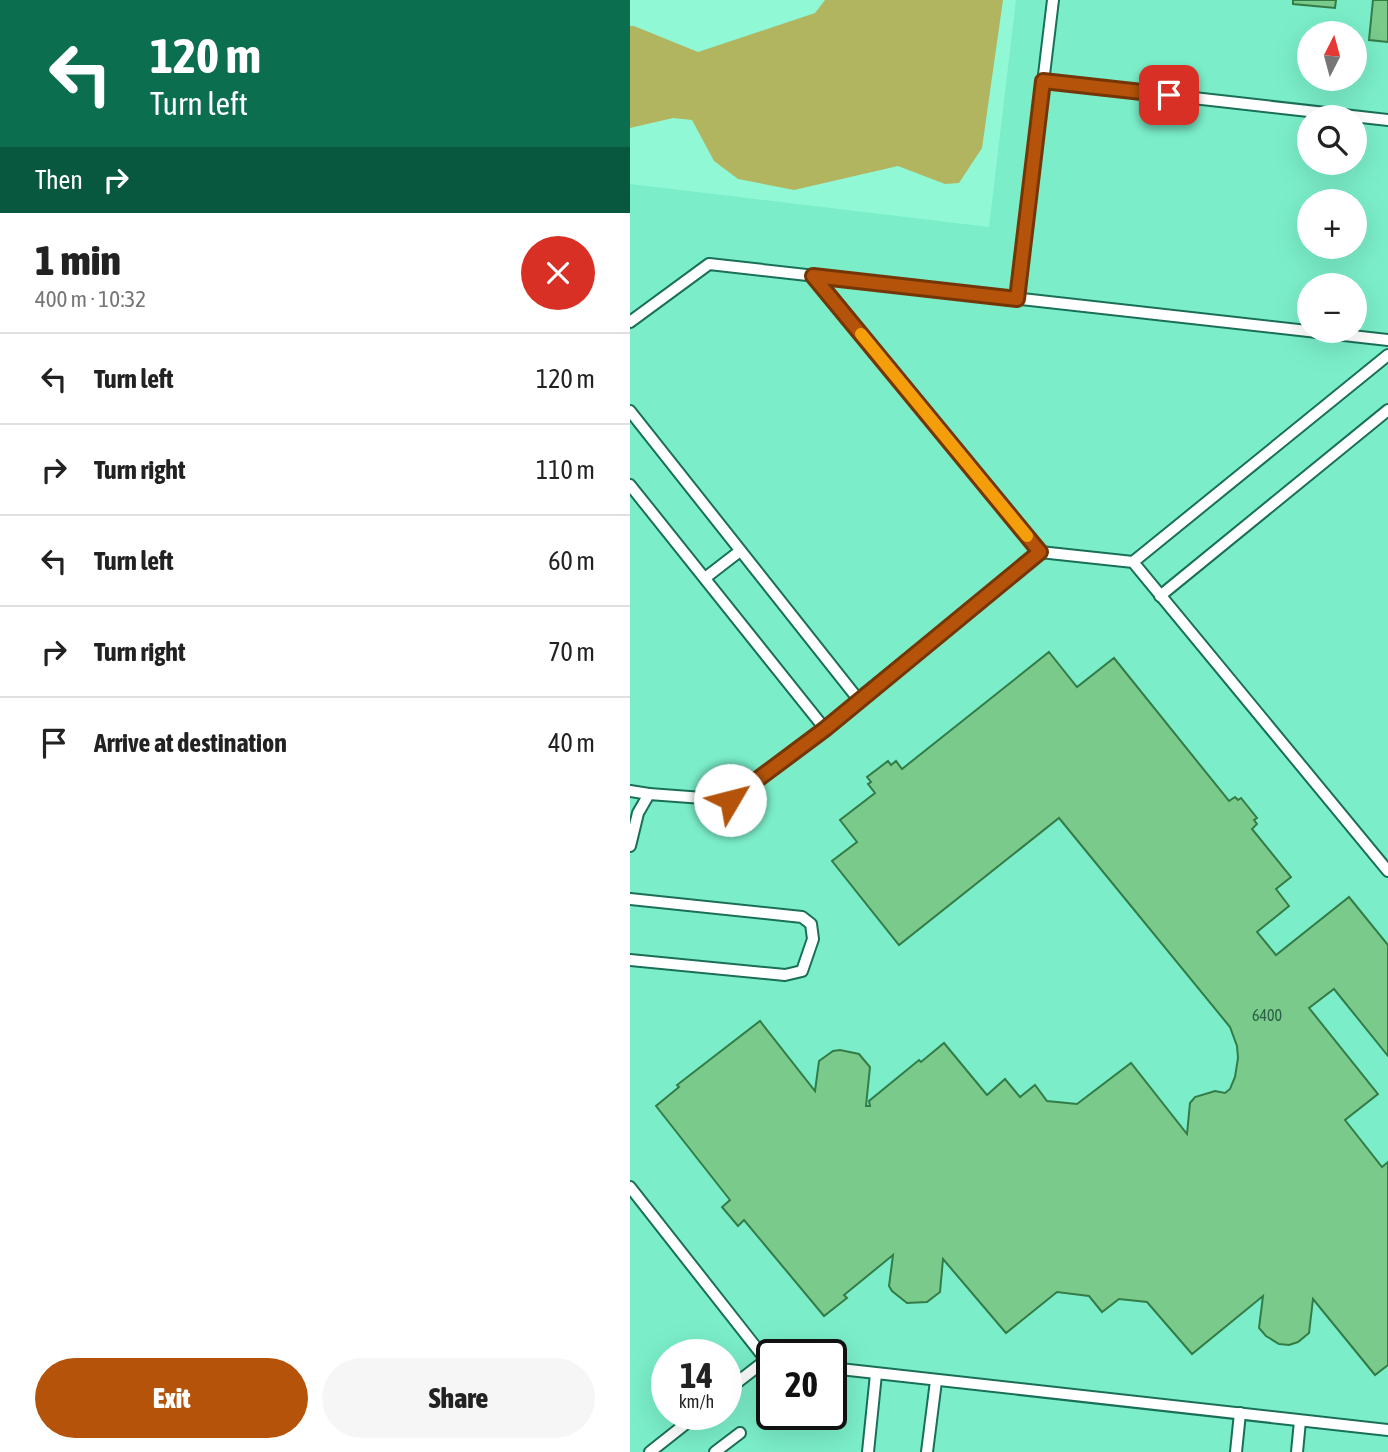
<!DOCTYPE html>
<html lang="en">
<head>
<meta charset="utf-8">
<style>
	:root { --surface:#fff; --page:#f6f6f6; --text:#222; --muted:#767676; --line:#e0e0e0; --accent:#b45309 }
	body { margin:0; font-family:"Asap Condensed",sans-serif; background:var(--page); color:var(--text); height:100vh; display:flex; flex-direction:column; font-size:26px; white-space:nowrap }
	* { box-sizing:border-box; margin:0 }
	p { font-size:23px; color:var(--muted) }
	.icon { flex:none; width:38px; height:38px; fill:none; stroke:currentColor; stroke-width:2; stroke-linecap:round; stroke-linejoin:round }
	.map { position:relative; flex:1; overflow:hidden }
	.drawer { display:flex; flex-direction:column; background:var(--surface); width:630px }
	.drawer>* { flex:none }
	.banner { background:#0b6e4f; color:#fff; overflow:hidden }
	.needle { width:46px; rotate:6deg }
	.buttons { position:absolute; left:667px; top:21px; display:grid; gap:14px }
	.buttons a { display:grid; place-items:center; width:70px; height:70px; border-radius:50%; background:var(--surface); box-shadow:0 7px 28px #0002; font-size:35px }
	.speed { position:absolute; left:21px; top:1339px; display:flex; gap:14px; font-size:35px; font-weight:700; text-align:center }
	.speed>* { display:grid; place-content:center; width:91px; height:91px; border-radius:50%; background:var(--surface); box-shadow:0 7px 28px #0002; line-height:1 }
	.speed small { font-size:18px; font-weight:400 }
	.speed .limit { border:4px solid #111; border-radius:10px; background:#fff; color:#111 }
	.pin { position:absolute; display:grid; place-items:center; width:60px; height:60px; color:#fff; margin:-30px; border-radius:14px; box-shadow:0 4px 10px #0006 }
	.me { position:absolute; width:77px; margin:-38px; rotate:53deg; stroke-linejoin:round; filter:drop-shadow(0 0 5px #0008) }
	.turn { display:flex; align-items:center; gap:24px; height:147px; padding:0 35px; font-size:32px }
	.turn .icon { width:91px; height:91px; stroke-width:2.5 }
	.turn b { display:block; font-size:49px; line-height:60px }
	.then { display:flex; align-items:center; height:66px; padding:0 35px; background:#0003; gap:14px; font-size:26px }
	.round { display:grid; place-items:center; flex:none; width:74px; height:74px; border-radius:37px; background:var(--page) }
	.overview { display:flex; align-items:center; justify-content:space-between; height:119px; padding:0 35px }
	h1 { font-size:42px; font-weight:800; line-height:52px }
	.button { display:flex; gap:14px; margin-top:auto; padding:14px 35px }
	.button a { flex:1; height:80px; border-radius:42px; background:var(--accent); color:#fff; font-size:28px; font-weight:800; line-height:80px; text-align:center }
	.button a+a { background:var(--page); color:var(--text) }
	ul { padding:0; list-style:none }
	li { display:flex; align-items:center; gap:21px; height:91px; padding:0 35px; border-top:2px solid var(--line) }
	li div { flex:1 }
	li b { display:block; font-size:26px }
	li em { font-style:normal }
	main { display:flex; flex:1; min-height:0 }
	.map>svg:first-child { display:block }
	.built { fill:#7beec9; fill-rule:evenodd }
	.green { fill:#b2b560 }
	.building { fill:#7aca8c; stroke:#337c47; stroke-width:2 }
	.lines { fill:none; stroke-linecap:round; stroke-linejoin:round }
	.lane-casing { stroke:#196f58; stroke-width:14 }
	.lane { stroke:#fff; stroke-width:10 }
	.route-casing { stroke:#753606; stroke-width:18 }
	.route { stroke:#b45309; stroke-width:12 }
	.slow { stroke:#f59e0b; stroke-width:12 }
	.labels { text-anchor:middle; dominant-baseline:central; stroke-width:5; stroke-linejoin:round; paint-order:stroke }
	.number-label { font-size:16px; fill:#2a6147 }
</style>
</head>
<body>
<main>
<section class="drawer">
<div class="banner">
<div class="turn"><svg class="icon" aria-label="left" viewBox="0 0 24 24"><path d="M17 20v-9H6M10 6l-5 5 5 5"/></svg><div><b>120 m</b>Turn left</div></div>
<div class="then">Then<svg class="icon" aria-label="right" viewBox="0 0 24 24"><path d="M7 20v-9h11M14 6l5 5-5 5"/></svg></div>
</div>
<div class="overview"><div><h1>1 min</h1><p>400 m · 10:32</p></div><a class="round" style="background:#d93025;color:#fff"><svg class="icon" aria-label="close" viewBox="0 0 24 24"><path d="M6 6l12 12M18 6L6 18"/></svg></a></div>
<ul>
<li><svg class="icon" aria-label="left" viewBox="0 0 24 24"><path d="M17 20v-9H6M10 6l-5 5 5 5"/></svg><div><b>Turn left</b></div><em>120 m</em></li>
<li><svg class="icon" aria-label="right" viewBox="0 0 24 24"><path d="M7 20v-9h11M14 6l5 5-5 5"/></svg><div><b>Turn right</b></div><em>110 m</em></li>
<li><svg class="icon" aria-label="left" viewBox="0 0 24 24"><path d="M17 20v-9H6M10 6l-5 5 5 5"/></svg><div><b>Turn left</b></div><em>60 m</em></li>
<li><svg class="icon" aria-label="right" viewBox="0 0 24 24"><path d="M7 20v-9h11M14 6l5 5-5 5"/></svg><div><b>Turn right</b></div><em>70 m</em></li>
<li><svg class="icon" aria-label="arrive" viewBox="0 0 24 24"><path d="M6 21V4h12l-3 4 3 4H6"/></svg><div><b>Arrive at destination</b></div><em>40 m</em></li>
</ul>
<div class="button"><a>Exit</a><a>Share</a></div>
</section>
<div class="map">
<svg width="758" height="1452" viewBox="0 0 758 1452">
	<rect width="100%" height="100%" fill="#90f8d5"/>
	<path class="built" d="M386 0H758V1452H0V184L359 227ZM679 33H724V79H679ZM679 117H724V163H679ZM679 201H724V247H679ZM679 285H724V331H679ZM37 1354H96V1414H37ZM142 1354H201V1414H142Z"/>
	<path class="green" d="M195 0H373L352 148 329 183 315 184 268 166 164 190 108 179 84 161 62 120 43 118 0 128V26H4L68 52 185 13Z"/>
	<g class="building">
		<path d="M663 0H706L705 8 663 4Z"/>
		<path d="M743 0H758V42L739 40Z"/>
		<path d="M419 652 447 687 484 658 599 801 605 797 608 800 611 798 627 818 624 820 627 824 622 829 661 877 646 889 659 906 627 932 646 955 719 897 758 945V1056L704 989 679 1008 748 1094 715 1120 752 1167 758 1162V1365L745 1375 683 1299 679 1333 668 1342 659 1345 649 1344 636 1336 629 1328 633 1296 562 1354 517 1302 489 1299 472 1312 459 1296 427 1292 376 1333 313 1259 310 1292 297 1302 277 1303 262 1291 259 1286 263 1255 214 1295 217 1298 194 1316 114 1220 108 1226 92 1207 100 1200 26 1106 49 1087 47 1085 130 1021 185 1091 189 1061 203 1051 210 1050 229 1054 240 1067 236 1106H240L239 1101 289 1060 291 1062 314 1043 357 1095 375 1079 390 1097 405 1085 417 1101 447 1104 501 1063 557 1134 560 1103 565 1097 585 1091 595 1093 600 1089 605 1077 608 1058 607 1046 600 1027 429 818 269 945 202 861 227 842 210 820 245 793 238 784 241 782 237 777 258 761 261 765 266 761 272 769Z"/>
	</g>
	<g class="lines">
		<g class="lane-casing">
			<g id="lane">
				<path d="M413 81 758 120"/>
				<path d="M183 276 410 552"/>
				<path d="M387 299 423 0"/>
				<path d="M0 322 79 264 758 340"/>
				<path d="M0 411 228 699 410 552 503 562 758 871"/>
				<path d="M0 485 195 729 100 800 19 794 8 813 0 846"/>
				<path d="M503 562 758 355"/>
				<path d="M75 578 110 551"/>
				<path d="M530 596 758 410"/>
				<path d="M195 729 228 699"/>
				<path d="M0 791 19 794"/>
				<path d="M0 899 172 917 181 924 183 939 172 971 155 975 0 960"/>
				<path d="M0 1187 136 1360 96 1391"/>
				<path d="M201 1368 758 1430"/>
				<path d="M20 1452 68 1414"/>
				<path d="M85 1452 110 1433"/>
				<path d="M238 1452 246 1374"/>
				<path d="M297 1452 306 1381"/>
				<path d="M606 1452 610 1413"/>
				<path d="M667 1452 670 1421"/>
			</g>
		</g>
		<use href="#lane" class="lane"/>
	</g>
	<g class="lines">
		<g class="route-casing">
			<path id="route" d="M100 800 195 729 410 552 183 276 387 299 413 81 539 95"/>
		</g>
		<use href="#route" class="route"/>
		<path class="slow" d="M231 334 397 536"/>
	</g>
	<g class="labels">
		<g class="number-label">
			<text x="637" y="1015">6400</text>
		</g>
	</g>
</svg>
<div class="buttons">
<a><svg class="needle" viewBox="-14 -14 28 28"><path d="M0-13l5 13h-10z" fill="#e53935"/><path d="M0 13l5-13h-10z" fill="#767676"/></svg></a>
<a><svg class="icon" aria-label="search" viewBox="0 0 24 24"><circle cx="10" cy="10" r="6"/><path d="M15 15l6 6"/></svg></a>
<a>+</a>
<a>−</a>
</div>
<div class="speed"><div>14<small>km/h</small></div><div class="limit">20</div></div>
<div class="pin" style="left:539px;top:95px;background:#d93025"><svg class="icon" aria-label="arrive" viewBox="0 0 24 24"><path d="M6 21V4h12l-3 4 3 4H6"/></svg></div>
<svg class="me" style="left:100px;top:800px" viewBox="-20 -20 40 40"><circle r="19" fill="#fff"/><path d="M0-13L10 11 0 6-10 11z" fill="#b45309"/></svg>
</div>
</main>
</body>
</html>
